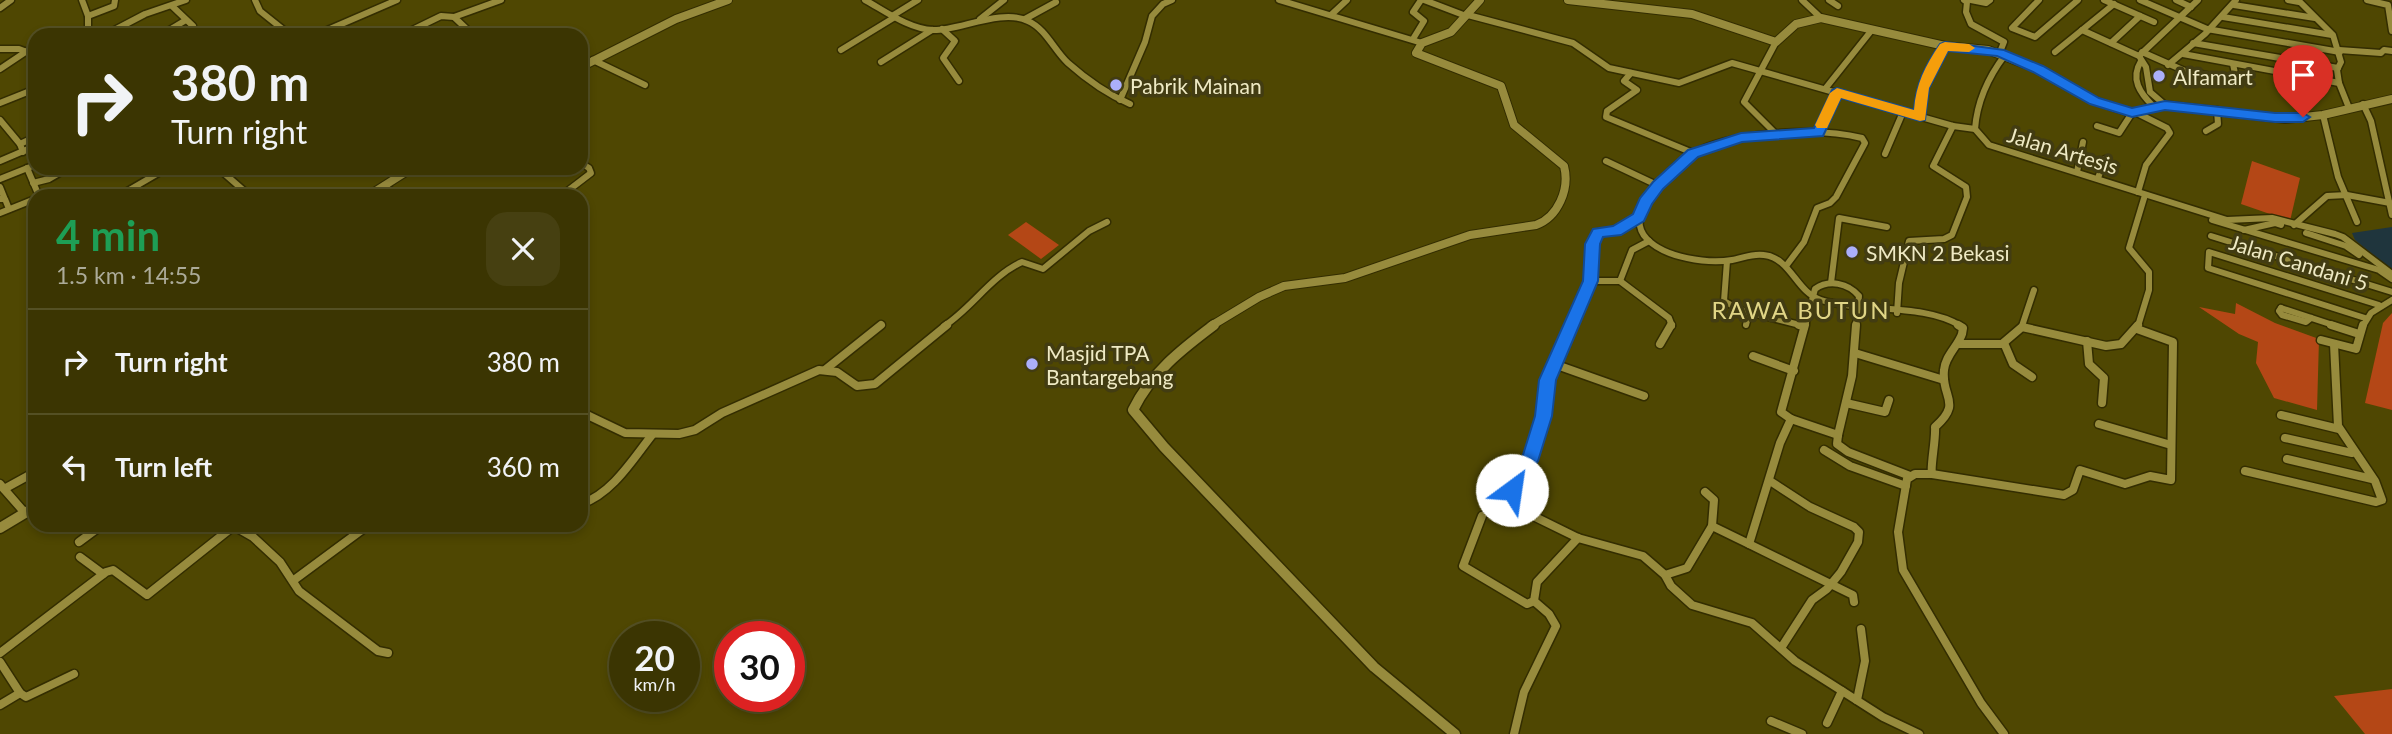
<!DOCTYPE html>
<html lang="en">
<head>
<meta charset="utf-8">
<style>
	:root { --surface:#3b3502; --page:#464011; --text:#f1f3f6; --muted:#acab99; --line:#545024 }
	body { margin:0; font-family:Lato,sans-serif; background:var(--page); color:var(--text); height:100vh; display:flex; flex-direction:column; font-size:26px; white-space:nowrap }
	* { box-sizing:border-box; margin:0 }
	p { font-size:23px; color:var(--muted) }
	.icon { flex:none; width:38px; height:38px; fill:none; stroke:currentColor; stroke-width:2; stroke-linecap:round; stroke-linejoin:round }
	.map { position:relative; flex:1; overflow:hidden }
	.drawer { position:absolute; left:28px; top:189px; width:560px; height:343px; display:flex; flex-direction:column; background:var(--surface); border-radius:21px; box-shadow:0 4px 10px #0003,0 0 0 2px var(--line) }
	.drawer>* { flex:none }
	.top-card { position:absolute; left:28px; top:28px; width:560px; height:147px; border-radius:21px; box-shadow:0 4px 10px #0003,0 0 0 2px var(--line); background:#3b3502; color:var(--text); overflow:hidden }
	.speed { position:absolute; left:609px; top:621px; display:flex; gap:14px; font-size:35px; font-weight:700; text-align:center }
	.speed>* { display:grid; place-content:center; width:91px; height:91px; border-radius:50%; background:var(--surface); box-shadow:0 4px 10px #0003,0 0 0 2px var(--line); line-height:1 }
	.speed small { font-size:18px; font-weight:400 }
	.speed .limit { border:10px solid #d22; background:#fff; color:#111 }
	.pin { position:absolute; display:grid; place-items:center; width:60px; height:60px; color:#fff; margin:-72px -30px; border-radius:50% 50% 50% 0; rotate:-45deg; box-shadow:0 0 7px #0007 }
	.pin .icon { rotate:45deg }
	.me { position:absolute; width:77px; margin:-38px; rotate:31deg; stroke-linejoin:round; filter:drop-shadow(0 0 5px #0008) }
	.turn { display:flex; align-items:center; gap:24px; height:147px; padding:0 28px; font-size:32px }
	.turn .icon { width:91px; height:91px; stroke-width:2.5 }
	.turn b { display:block; font-size:49px; line-height:60px }
	.round { display:grid; place-items:center; flex:none; width:74px; height:74px; border-radius:21px; background:var(--page) }
	.overview { display:flex; align-items:center; justify-content:space-between; height:119px; padding:0 28px }
	h1 { font-size:42px; font-weight:700; line-height:52px; color:#1e9e55 }
	ul { padding:0; list-style:none }
	li { display:flex; align-items:center; gap:21px; height:105px; padding:0 28px; border-top:2px solid var(--line) }
	li div { flex:1 }
	li b { display:block; font-size:26px }
	li em { font-style:normal }
	.map>svg:first-child { display:block }
	.green { fill:#b44716 }
	.water { fill:#1f353d }
	.lines { fill:none; stroke-linecap:round; stroke-linejoin:round }
	.minor-far1-casing { stroke:#332d01; stroke-width:9 }
	.minor-casing { stroke:#332d01; stroke-width:11 }
	.tertiary-far1-casing { stroke:#332d01; stroke-width:10 }
	.tertiary-casing { stroke:#332d01; stroke-width:13 }
	.minor-far1 { stroke:#978b3d; stroke-width:6 }
	.minor { stroke:#978b3d; stroke-width:8 }
	.tertiary-far1 { stroke:#978b3d; stroke-width:8 }
	.tertiary { stroke:#978b3d; stroke-width:10 }
	.route { fill:#1a73e8; stroke:#114b97; stroke-width:2 }
	.slow { fill:#f59e0b }
	.poi-dot { fill:#abaffb; stroke:#423c12; stroke-width:2.5 }
	.labels { text-anchor:middle; dominant-baseline:central; stroke-width:7; stroke-linejoin:round; paint-order:stroke }
	.poi-label { font-size:21px; fill:#efeac4; stroke:#423c12; text-anchor:start }
	.street-label { font-size:21px; fill:#efeac4; stroke:#423c12 }
	.quarter-label { font-size:24px; letter-spacing:2px; fill:#e0d586; stroke:#423c12 }
</style>
</head>
<body>
<div class="map">
<svg width="2392" height="734" viewBox="0 0 2392 734">
	<rect width="100%" height="100%" fill="#4f4702"/>
	<g class="green">
		<path d="M2252 161 2300 178 2290 221 2241 204Z"/>
		<path d="M1026 222 1059 245 1041 259 1008 235Z"/>
		<path d="M2236 303 2275 323 2319 339 2317 410 2274 398 2256 363 2258 342 2239 334 2199 307 2235 314Z"/>
		<path d="M2392 313V410L2365 403 2383 323Z"/>
		<path d="M2392 689V734H2365L2334 696Z"/>
	</g>
	<path class="water" d="M2392 227V270L2355 240 2352 233Z"/>
	<g class="lines">
		<g class="minor-far1-casing">
			<g id="minor-far1">
				<path d="M82 0 88 16V35"/>
				<path d="M255 0 260 11 290 35"/>
				<path d="M865 0C885 11 909 29 933 30 958 31 1002 8 1028 21 1046 29 1054 50 1068 63 1086 79 1107 94 1130 104"/>
				<path d="M1279 0 1422 43"/>
				<path d="M1424 0 1466 16"/>
				<path d="M1802 0 1821 18"/>
				<path d="M1829 0 1838 6"/>
				<path d="M1964 0 1967 2 1966 12 1971 24 2004 42 2000 52"/>
				<path d="M1971 0 1986 3 1990 0"/>
				<path d="M2039 0 2012 28 2035 37 2078 0"/>
				<path d="M2104 0 2154 22"/>
				<path d="M2140 0 2207 29 2340 52"/>
				<path d="M2176 0 2191 7"/>
				<path d="M2288 0 2299 2"/>
				<path d="M2367 0 2388 5 2392 31"/>
				<path d="M2234 5 2315 18"/>
				<path d="M172 6 193 26"/>
				<path d="M0 8 11 0"/>
				<path d="M1331 15 1347 0"/>
				<path d="M1468 15 1573 43 1609 68 1679 83 1732 63 1953 126 1975 129"/>
				<path d="M88 16 114 6 115 0"/>
				<path d="M892 16 918 0"/>
				<path d="M2223 17 2332 35"/>
				<path d="M980 19 1004 0"/>
				<path d="M1025 19 1056 2"/>
				<path d="M942 29 955 41 943 58 959 81"/>
				<path d="M2082 30 2139 56 2146 67 2150 92 2165 105"/>
				<path d="M105 35 145 14 186 0"/>
				<path d="M161 35 186 20"/>
				<path d="M316 35 397 0"/>
				<path d="M402 35 441 16 454 17"/>
				<path d="M473 35 454 17 501 0"/>
				<path d="M1413 39 1424 21 1413 12 1421 0"/>
				<path d="M1776 42 1744 102 1777 135"/>
				<path d="M2111 43 2140 16"/>
				<path d="M2193 43 2338 68"/>
				<path d="M0 49H19L35 55"/>
				<path d="M841 50 895 17"/>
				<path d="M2339 50 2381 53 2384 50 2392 51"/>
				<path d="M2055 52 2114 4"/>
				<path d="M2142 52 2185 71 2233 80 2236 78 2233 64"/>
				<path d="M2183 54 2339 83 2337 70 2341 62 2333 35 2298 0"/>
				<path d="M2005 55C1989 76 1977 102 1975 129L1989 145 2227 220 2272 218 2335 234 2343 237 2392 274"/>
				<path d="M2140 55 2198 0"/>
				<path d="M593 60 645 85"/>
				<path d="M2141 61C2130 79 2140 93 2153 106"/>
				<path d="M881 62 932 30"/>
				<path d="M2168 65 2205 34 2236 0"/>
				<path d="M0 69 27 51"/>
				<path d="M1631 73 1624 81 1637 90 1607 111 1606 117 1693 153"/>
				<path d="M2339 83 2349 108"/>
				<path d="M1825 89 1871 31"/>
				<path d="M1120 100 1145 42 1152 16 1163 4 1172 0"/>
				<path d="M0 103 35 89"/>
				<path d="M2363 104 2371 121 2392 215"/>
				<path d="M2135 112 2167 128 2170 133 2146 165 2138 192"/>
				<path d="M2323 115 2338 177 2357 222"/>
				<path d="M1920 116 1923 88 1945 46"/>
				<path d="M0 120 20 144 23 152"/>
				<path d="M2097 126 2119 133 2132 113"/>
				<path d="M2206 131 2218 124 2217 110"/>
				<path d="M1819 132 1837 93"/>
				<path d="M20 144 35 137"/>
				<path d="M1885 154 1903 112"/>
				<path d="M0 161 35 146"/>
				<path d="M1606 161 1659 186"/>
				<path d="M27 168 39 196"/>
				<path d="M218 168 250 196"/>
				<path d="M2077 172 2083 142"/>
				<path d="M2098 178 2105 159"/>
				<path d="M0 179 35 165"/>
				<path d="M33 183 49 179 68 168"/>
				<path d="M383 186 400 196"/>
				<path d="M0 187 4 197"/>
				<path d="M119 196 167 168"/>
				<path d="M561 196 591 173 589 168 581 163"/>
				<path d="M0 199H5L9 209"/>
				<path d="M0 213 35 199"/>
				<path d="M2212 220 2379 270 2392 279"/>
				<path d="M2294 225 2327 196 2347 195 2390 203"/>
				<path d="M2244 230 2275 223 2281 225"/>
				<path d="M2306 233 2346 246 2359 255"/>
				<path d="M2211 236 2392 292"/>
				<path d="M1727 261 1724 301 1740 310 1804 326"/>
				<path d="M1786 266 1804 242 1817 208 1830 203 1836 197 1865 143 1862 138C1818 127 1730 131 1690 155 1674 165 1657 184 1646 200 1638 212 1636 228 1647 239 1665 258 1708 264 1732 260 1743 258 1753 253 1764 255 1791 258 1796 292 1821 300 1863 313 1924 303 1961 326"/>
				<path d="M1590 281H1620L1632 250 1649 241"/>
				<path d="M1620 281 1669 318 1672 326"/>
				<path d="M1831 283 1839 218 1887 227"/>
				<path d="M2281 308 2336 326"/>
				<path d="M2281 308 2279 311 2282 315 2306 322 2311 318"/>
				<path d="M1897 313 1899 283 1909 241 1944 239 1952 235 1967 197 1966 187 1933 166 1953 126"/>
				<path d="M2365 318 2208 268 2209 252 2379 305"/>
				<path d="M1746 325 1749 312"/>
				<path d="M944 326C972 308 991 276 1022 262L1043 269 1089 231 1107 222"/>
				<path d="M1570 326 1590 281 1592 244 1598 232 1616 231 1639 217"/>
				<path d="M1805 326 1815 289C1829 279 1848 283 1859 296L1856 326"/>
				<path d="M2022 326 2034 290"/>
				<path d="M2138 326 2149 290V272L2129 248 2145 195"/>
				<path d="M2363 326 2371 313 2392 300"/>
			</g>
		</g>
		<g class="minor-casing">
			<g id="minor">
				<path d="M1571 325 1547 380 1541 428 1529 461 1515 480 1513 498 1519 509 1578 538 1643 556 1665 575 1671 586 1692 605 1752 623 1795 661 1883 717 1919 734"/>
				<path d="M1799 325 1804 326"/>
				<path d="M1805 325 1781 412 1791 419 1838 435"/>
				<path d="M1958 325 1963 328 1962 334C1958 346 1945 356 1944 370 1941 398 1963 402 1935 427 1936 440 1930 467 1932 474H1915L1907 479 1898 532 1903 570 1981 703 2004 734"/>
				<path d="M2331 325 2359 334"/>
				<path d="M2321 340 2356 349 2363 325"/>
				<path d="M2087 341 2089 364 2104 378 2102 403"/>
				<path d="M2004 343 2013 364 2032 377"/>
				<path d="M1660 344 1671 325"/>
				<path d="M1959 344H2002L2022 327 2106 346 2121 344 2138 325"/>
				<path d="M1855 353 1944 380"/>
				<path d="M1753 356 1794 371"/>
				<path d="M1554 364 1644 396"/>
				<path d="M826 369 881 325"/>
				<path d="M1846 403 1885 412 1889 400"/>
				<path d="M581 412 625 433 679 434 695 430 722 413 819 370 837 372 857 386 875 384 947 325"/>
				<path d="M2281 415 2339 429"/>
				<path d="M1791 419 1780 443 1749 544 1853 595 1854 602"/>
				<path d="M2099 424 2171 445"/>
				<path d="M1838 435 1837 444 1848 452 1910 476"/>
				<path d="M1838 435 1852 376 1856 325"/>
				<path d="M2285 438 2352 453"/>
				<path d="M1824 450 1850 466 1906 486"/>
				<path d="M2287 459 2372 479"/>
				<path d="M2245 471 2376 502 2382 500 2375 481 2338 426 2334 344"/>
				<path d="M1932 474 2064 495 2073 490 2080 470 2125 484 2150 476 2171 480 2173 342 2137 329"/>
				<path d="M1770 481 1810 507 1854 527 1859 532 1858 542 1841 572 1827 589 1812 600 1781 648"/>
				<path d="M0 484 4 489 35 472"/>
				<path d="M4 489 25 513"/>
				<path d="M581 504C612 494 633 459 652 435"/>
				<path d="M1482 516 1463 566 1527 604 1534 601"/>
				<path d="M232 525 253 537 280 562 299 591 378 651 388 653"/>
				<path d="M1712 526 1749 544"/>
				<path d="M79 542 102 525"/>
				<path d="M80 557 103 574"/>
				<path d="M1665 575 1687 568 1712 526 1714 500 1705 492"/>
				<path d="M294 580 363 529"/>
				<path d="M0 653 106 572 113 570 147 595 235 525"/>
				<path d="M0 662 20 693 26 697 74 674"/>
				<path d="M1857 700 1865 661 1861 629"/>
				<path d="M0 705 20 693"/>
				<path d="M1771 721 1802 734"/>
				<path d="M1827 723 1842 691"/>
				<path d="M1514 734 1524 692 1556 626 1549 614 1534 601 1537 582 1578 538"/>
			</g>
		</g>
		<g class="tertiary-far1-casing">
			<g id="tertiary-far1">
				<path d="M1568 0 1692 14 1776 42 1796 24 1821 18 1945 46 1988 50 2038 69 2095 101 2132 113 2165 105 2285 119 2323 115 2392 99"/>
				<path d="M581 67 676 19 728 0"/>
				<path d="M368 196 412 168"/>
				<path d="M1211 326 1259 297 1284 286 1345 278 1470 235 1536 225C1558 217 1570 189 1564 166L1514 125 1501 86 1416 53 1422 43 1451 32 1480 0"/>
			</g>
		</g>
		<g class="tertiary-casing">
			<g id="tertiary">
				<path d="M1214 325C1182 349 1151 373 1133 410L1164 447 1374 667 1455 734"/>
				<path d="M0 528 35 507"/>
			</g>
		</g>
		<use href="#minor-far1" class="minor-far1"/>
		<use href="#minor" class="minor"/>
		<use href="#tertiary-far1" class="tertiary-far1"/>
		<use href="#tertiary" class="tertiary"/>
	</g>
	<path class="route" d="M1945 42 2004 50 2043 66 2099 98 2132 108 2165 101 2275 113H2303L2310 117 2303 122H2275L2165 110 2132 117 2090 104 2033 72 1997 56 1948 51 1929 88 1925 120 1920 121 1841 98 1823 136 1742 142 1698 157 1663 189 1652 204 1644 221 1621 235 1603 237 1600 244 1598 281 1556 380 1552 416 1538 461 1523 482 1518 495H1506L1504 490 1506 480 1522 458 1535 416 1539 380 1583 281 1585 244 1593 229 1613 226 1633 214 1640 198 1653 182 1688 150 1741 133 1814 128 1832 90 1837 88 1914 110C1916 84 1925 66 1940 44Z"/>
	<path class="slow" d="M1945 42 1969 44 1975 48 1969 52 1948 51 1929 88 1925 120 1920 121 1841 98 1827 128H1817L1815 125 1830 93 1837 88 1914 110C1916 84 1925 66 1940 44Z"/>
	<g class="poi-dot">
		<circle cx="2159" cy="76" r="7"/>
		<circle cx="1116" cy="85" r="7"/>
		<circle cx="1852" cy="252" r="7"/>
		<circle cx="1032" cy="364" r="7"/>
	</g>
	<g class="labels">
		<g class="poi-label">
			<text x="2173" y="76">Alfamart</text>
			<text x="1130" y="85">Pabrik Mainan</text>
			<text x="1866" y="252">SMKN 2 Bekasi</text>
			<text x="1046" y="352">Masjid TPA<tspan x="1046" dy="24">Bantargebang</tspan></text>
		</g>
		<g class="street-label">
			<text transform="translate(2063 150) rotate(17)">Jalan Artesis</text>
			<text transform="translate(2299 262) rotate(17)">Jalan Candani 5</text>
		</g>
		<g class="quarter-label">
			<text x="1801" y="309">RAWA BUTUN</text>
		</g>
	</g>
</svg>
<div class="speed"><div>20<small>km/h</small></div><div class="limit">30</div></div>
<div class="pin" style="left:2303px;top:117px;background:#d93025"><svg class="icon" aria-label="arrive" viewBox="0 0 24 24"><path d="M6 21V4h12l-3 4 3 4H6"/></svg></div>
<svg class="me" style="left:1512px;top:490px" viewBox="-20 -20 40 40"><circle r="19" fill="#fff"/><path d="M0-13L10 11 0 6-10 11z" fill="#1a73e8"/></svg>
<div class="top-card">
<div class="turn"><svg class="icon" aria-label="right" viewBox="0 0 24 24"><path d="M7 20v-9h11M14 6l5 5-5 5"/></svg><div><b>380 m</b>Turn right</div></div>
</div>
<section class="drawer">
<div class="overview"><div><h1>4 min</h1><p>1.5 km · 14:55</p></div><a class="round"><svg class="icon" aria-label="close" viewBox="0 0 24 24"><path d="M6 6l12 12M18 6L6 18"/></svg></a></div>
<ul>
<li><svg class="icon" aria-label="right" viewBox="0 0 24 24"><path d="M7 20v-9h11M14 6l5 5-5 5"/></svg><div><b>Turn right</b></div><em>380 m</em></li>
<li><svg class="icon" aria-label="left" viewBox="0 0 24 24"><path d="M17 20v-9H6M10 6l-5 5 5 5"/></svg><div><b>Turn left</b></div><em>360 m</em></li>
</ul>
</section>
</div>
</body>
</html>
